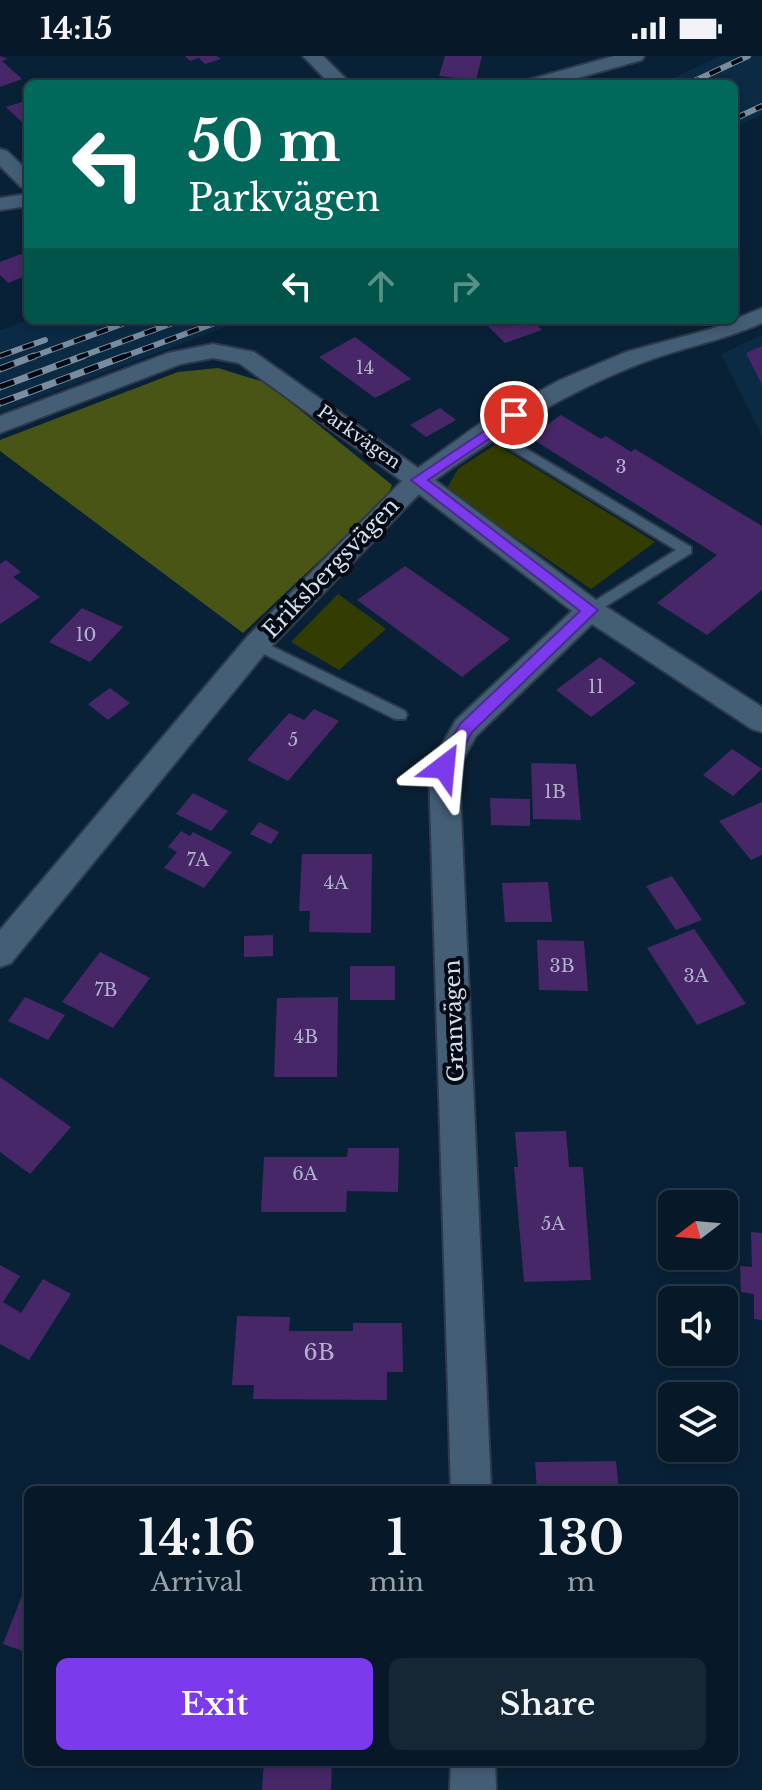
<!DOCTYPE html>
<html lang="en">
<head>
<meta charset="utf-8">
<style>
	:root { --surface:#071928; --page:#152634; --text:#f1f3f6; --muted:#98a0a8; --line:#283845; --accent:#7c3aed }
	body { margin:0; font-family:"Libre Baskerville",serif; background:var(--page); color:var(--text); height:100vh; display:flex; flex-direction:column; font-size:30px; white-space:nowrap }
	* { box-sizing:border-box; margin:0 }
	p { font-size:26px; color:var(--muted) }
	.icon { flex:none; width:44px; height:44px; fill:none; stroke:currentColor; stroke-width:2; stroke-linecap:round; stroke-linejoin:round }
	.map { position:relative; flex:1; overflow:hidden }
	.drawer { position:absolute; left:24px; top:1430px; width:714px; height:280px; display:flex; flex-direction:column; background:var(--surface); border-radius:12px; box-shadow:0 4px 12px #0003,0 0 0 2px var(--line) }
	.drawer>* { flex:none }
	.banner { position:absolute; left:24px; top:24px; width:714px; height:244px; border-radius:12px; box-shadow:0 4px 12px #0003,0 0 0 2px var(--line); background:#00695c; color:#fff; overflow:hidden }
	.needle { width:52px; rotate:254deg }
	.fabs { position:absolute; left:658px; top:1134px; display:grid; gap:16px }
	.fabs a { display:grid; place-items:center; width:80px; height:80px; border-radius:12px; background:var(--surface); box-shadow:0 4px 12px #0003,0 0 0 2px var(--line); font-size:40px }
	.pin { position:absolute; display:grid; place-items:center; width:68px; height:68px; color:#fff; margin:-34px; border:4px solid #fff; border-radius:50%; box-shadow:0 2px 8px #0007 }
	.me { position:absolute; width:88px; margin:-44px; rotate:29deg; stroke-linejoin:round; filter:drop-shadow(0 0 6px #0008) }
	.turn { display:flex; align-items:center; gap:28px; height:168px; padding:0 32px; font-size:36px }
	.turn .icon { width:104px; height:104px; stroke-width:2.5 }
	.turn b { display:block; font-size:56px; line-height:68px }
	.lanes { display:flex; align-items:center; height:76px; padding:0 32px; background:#0003; justify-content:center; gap:40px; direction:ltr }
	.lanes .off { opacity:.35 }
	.eta { display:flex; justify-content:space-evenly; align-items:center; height:136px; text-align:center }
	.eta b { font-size:48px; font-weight:600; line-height:56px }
	.button { display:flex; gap:16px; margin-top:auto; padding:16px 32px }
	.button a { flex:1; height:92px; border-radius:12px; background:var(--accent); color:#fff; font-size:32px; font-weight:600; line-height:92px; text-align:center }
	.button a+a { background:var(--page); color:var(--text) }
	.status { display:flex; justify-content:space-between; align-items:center; height:56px; padding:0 40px; background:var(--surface); direction:ltr }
	.status svg { height:22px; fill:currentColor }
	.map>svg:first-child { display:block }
	.built { fill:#0b2a44 }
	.green { fill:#333d01 }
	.forest { fill:#495514 }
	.building { fill:#472767 }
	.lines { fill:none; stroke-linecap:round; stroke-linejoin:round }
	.lane-casing { stroke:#2e394b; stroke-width:4 }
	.street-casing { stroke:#2e394b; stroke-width:4 }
	.lane { fill:#445e76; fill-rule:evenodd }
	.street { fill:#445e76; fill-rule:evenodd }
	.rail-far1-casing { stroke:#7a8d9e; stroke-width:6 }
	.rail-casing { stroke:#7a8d9e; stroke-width:7 }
	.rail-far1 { stroke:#030a13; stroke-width:4; stroke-dasharray:12; stroke-linecap:butt }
	.rail { stroke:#030a13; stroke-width:5; stroke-dasharray:15; stroke-linecap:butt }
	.route { fill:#7c3aed; stroke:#51269a; stroke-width:2 }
	.labels { text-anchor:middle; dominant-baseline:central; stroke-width:8; stroke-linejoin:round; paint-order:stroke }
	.number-label { font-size:18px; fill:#b0b2cd }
	.far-street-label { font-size:18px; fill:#d3e1ef; stroke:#030a13 }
	.street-label { font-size:22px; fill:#d3e1ef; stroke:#030a13 }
	.near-number-label { font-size:22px; fill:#b0b2cd }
</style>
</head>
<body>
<div class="status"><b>14:15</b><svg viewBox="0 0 49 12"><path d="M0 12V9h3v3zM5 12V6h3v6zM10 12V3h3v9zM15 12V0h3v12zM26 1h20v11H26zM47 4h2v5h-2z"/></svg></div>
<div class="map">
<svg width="762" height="1734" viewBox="0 0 762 1734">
	<rect width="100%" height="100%" fill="#092136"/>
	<g class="built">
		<path d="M720 0H762V59L734 71V28H661Z"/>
		<path d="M29 264H244L0 356V274Z"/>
		<path d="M762 279V380L721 298Z"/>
	</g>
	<g class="green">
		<path d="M496 388 655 486 591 533 446 434 458 413Z"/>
		<path d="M338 538 386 573 339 614 291 586Z"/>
	</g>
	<path class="forest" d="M218 312 267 327 392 429 387 441 243 577 0 395V384L178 316Z"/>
	<g class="building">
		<path d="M0 0 8 3 2 5 22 23 0 31Z"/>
		<path d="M185 0H217L221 3 205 8 199 2 190 5Z"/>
		<path d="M445 0H482L476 24 439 20Z"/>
		<path d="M28 44V72L6 51Z"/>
		<path d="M21 198 28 204V219L8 227 0 219V206Z"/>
		<path d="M489 264H532L542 274 505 287 484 266Z"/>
		<path d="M355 281 411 323 375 342 319 301Z"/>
		<path d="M762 290V329L746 297Z"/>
		<path d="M440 352 456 364 426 381 410 369Z"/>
		<path d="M561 359 601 383 606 380 631 396 635 393 762 470V534L707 579 657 547 717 499 529 381Z"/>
		<path d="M6 504 21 516 13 521 40 541 0 568V508Z"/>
		<path d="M405 510 510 583 462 621 357 544Z"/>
		<path d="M82 552 123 571 90 606 49 586Z"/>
		<path d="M600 601 636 627 591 661 556 634Z"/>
		<path d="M110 632 130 647 108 664 88 648Z"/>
		<path d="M314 653 339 665 288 725 247 704 289 657 304 664Z"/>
		<path d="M732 693 762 713 733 740 703 719Z"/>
		<path d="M531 707 576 708 581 764 533 763Z"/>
		<path d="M193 737 228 755 211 775 176 758Z"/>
		<path d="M490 742 530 743V770L491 769Z"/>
		<path d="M762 746V799L751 804 719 765Z"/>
		<path d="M259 766 279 776 271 788 250 778Z"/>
		<path d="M181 775 190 780 193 776 232 796 204 832 164 812 177 796 168 791Z"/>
		<path d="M302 798H372L371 877 309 876 310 855H299Z"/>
		<path d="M672 820 702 864 676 874 646 830Z"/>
		<path d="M548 826 552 866H505L502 827Z"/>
		<path d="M694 873 746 948 697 969 647 892Z"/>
		<path d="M273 879V900L244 901V880Z"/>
		<path d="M537 884 584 885 588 935 539 934Z"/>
		<path d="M100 896 150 922 113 972 62 946Z"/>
		<rect x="350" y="910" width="45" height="34"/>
		<path d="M25 941 65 959 48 984 8 965Z"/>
		<path d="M338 941 337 1021H274L277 942Z"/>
		<path d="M0 1021 71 1071 30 1118 0 1096Z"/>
		<path d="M566 1075 569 1111H583L591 1224 524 1226 514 1111H518L515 1076Z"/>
		<path d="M348 1092H399L398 1136 347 1135 346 1156H261L264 1101H347Z"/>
		<path d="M751 1176 762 1177V1264L754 1263V1238L741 1236 740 1210 752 1211Z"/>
		<path d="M0 1209 20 1220 3 1246 21 1257 43 1223 71 1238 29 1304 0 1288Z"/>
		<path d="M237 1260 290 1261 289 1275H353V1267H402L403 1316H387V1344L253 1343 254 1329H232Z"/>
		<path d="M616 1405 619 1434H537L535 1406Z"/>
		<path d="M28 1524V1597L3 1588Z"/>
		<path d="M264 1706H332L331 1734H262Z"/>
	</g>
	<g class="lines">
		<g class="lane-casing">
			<g id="lane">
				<path d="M488 370 691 491V497L595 557H585V551L676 494 484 377V371Z"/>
				<path d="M257 583 405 655 407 659 405 663H395L252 592 250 588 252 584Z"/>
			</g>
		</g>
		<g class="street-casing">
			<g id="street">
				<path d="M303 0H323L351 28H330Z"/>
				<path d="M614 0H644L642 4 556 28H525L528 24Z"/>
				<path d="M0 93 7 95 28 115V133L21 131 0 110Z"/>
				<path d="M28 138V150L0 154V142Z"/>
				<path d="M762 252V267C722 285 679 292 639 308 565 337 499 378 435 424L600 547 762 651V676L752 673 592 568 476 680 459 711 491 1434H451L429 711 456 664 572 555 419 438 267 595 11 907 0 911V874L247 581 402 425 239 307 213 302 181 308 0 377V360L168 297 213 288 254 296 418 412 479 368 560 324 626 296 711 273Z"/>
				<path d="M451 1706H495L496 1734H450Z"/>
			</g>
		</g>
		<use href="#lane" class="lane"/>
		<use href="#street" class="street"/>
		<g class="rail-far1-casing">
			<g id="rail-far1">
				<path d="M688 28 748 0"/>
				<path d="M734 63 762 50"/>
				<path d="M0 300 45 284"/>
				<path d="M29 302 133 264"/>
				<path d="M77 302 181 264"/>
				<path d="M120 302 223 264"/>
			</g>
		</g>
		<g class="rail-casing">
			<g id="rail">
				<path d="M0 313 34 300"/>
				<path d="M0 331 83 300"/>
				<path d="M0 347 125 300"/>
			</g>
		</g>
		<use href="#rail-far1" class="rail-far1"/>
		<use href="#rail" class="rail"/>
	</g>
	<path class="route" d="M514 355 519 356V363L428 424 598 554 472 676 450 715 444 717 436 711 460 668 580 555 411 424Z"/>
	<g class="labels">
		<g class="number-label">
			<text x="365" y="312">14</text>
			<text x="621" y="411">3</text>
			<text x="86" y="579">10</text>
			<text x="596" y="631">11</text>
			<text x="293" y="684">5</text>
			<text x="555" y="736">1B</text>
			<text x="198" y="804">7A</text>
			<text x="336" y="827">4A</text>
			<text x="562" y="910">3B</text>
			<text x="696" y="920">3A</text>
			<text x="106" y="934">7B</text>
			<text x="306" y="981">4B</text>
			<text x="305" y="1118">6A</text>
			<text x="553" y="1168">5A</text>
		</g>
		<g class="far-street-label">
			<text transform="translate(359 381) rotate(35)">Parkvägen</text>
		</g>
		<g class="street-label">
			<text transform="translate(331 512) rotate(-46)">Eriksbergsvägen</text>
			<text transform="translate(454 965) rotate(-92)">Granvägen</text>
		</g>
		<g class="near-number-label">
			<text x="319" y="1296">6B</text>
		</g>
	</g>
</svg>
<div class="fabs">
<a><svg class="needle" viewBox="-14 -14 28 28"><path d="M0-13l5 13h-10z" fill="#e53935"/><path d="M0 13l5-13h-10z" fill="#98a0a8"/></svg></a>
<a><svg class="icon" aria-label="sound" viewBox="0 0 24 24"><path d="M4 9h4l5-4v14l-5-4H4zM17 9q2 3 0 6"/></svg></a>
<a><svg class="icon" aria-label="layers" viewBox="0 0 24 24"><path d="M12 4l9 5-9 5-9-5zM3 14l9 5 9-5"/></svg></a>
</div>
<div class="pin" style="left:514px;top:359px;background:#d93025"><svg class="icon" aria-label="arrive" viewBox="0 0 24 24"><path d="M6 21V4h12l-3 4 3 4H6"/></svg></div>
<svg class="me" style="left:444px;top:711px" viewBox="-20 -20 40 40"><path d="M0-17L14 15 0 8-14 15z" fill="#7c3aed" stroke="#fff" stroke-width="4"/></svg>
<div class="banner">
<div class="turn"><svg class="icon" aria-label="left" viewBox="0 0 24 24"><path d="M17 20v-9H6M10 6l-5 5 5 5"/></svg><div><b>50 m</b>Parkvägen</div></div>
<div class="lanes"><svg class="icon" aria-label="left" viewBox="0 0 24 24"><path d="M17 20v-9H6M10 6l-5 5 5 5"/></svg><svg class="icon off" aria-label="ahead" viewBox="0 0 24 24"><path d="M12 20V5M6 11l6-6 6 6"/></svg><svg class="icon off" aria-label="right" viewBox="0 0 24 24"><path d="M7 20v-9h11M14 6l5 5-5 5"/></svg></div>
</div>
<section class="drawer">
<div class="eta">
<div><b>14:16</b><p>Arrival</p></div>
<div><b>1</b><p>min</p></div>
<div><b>130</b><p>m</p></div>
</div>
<div class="button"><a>Exit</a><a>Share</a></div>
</section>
</div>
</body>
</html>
